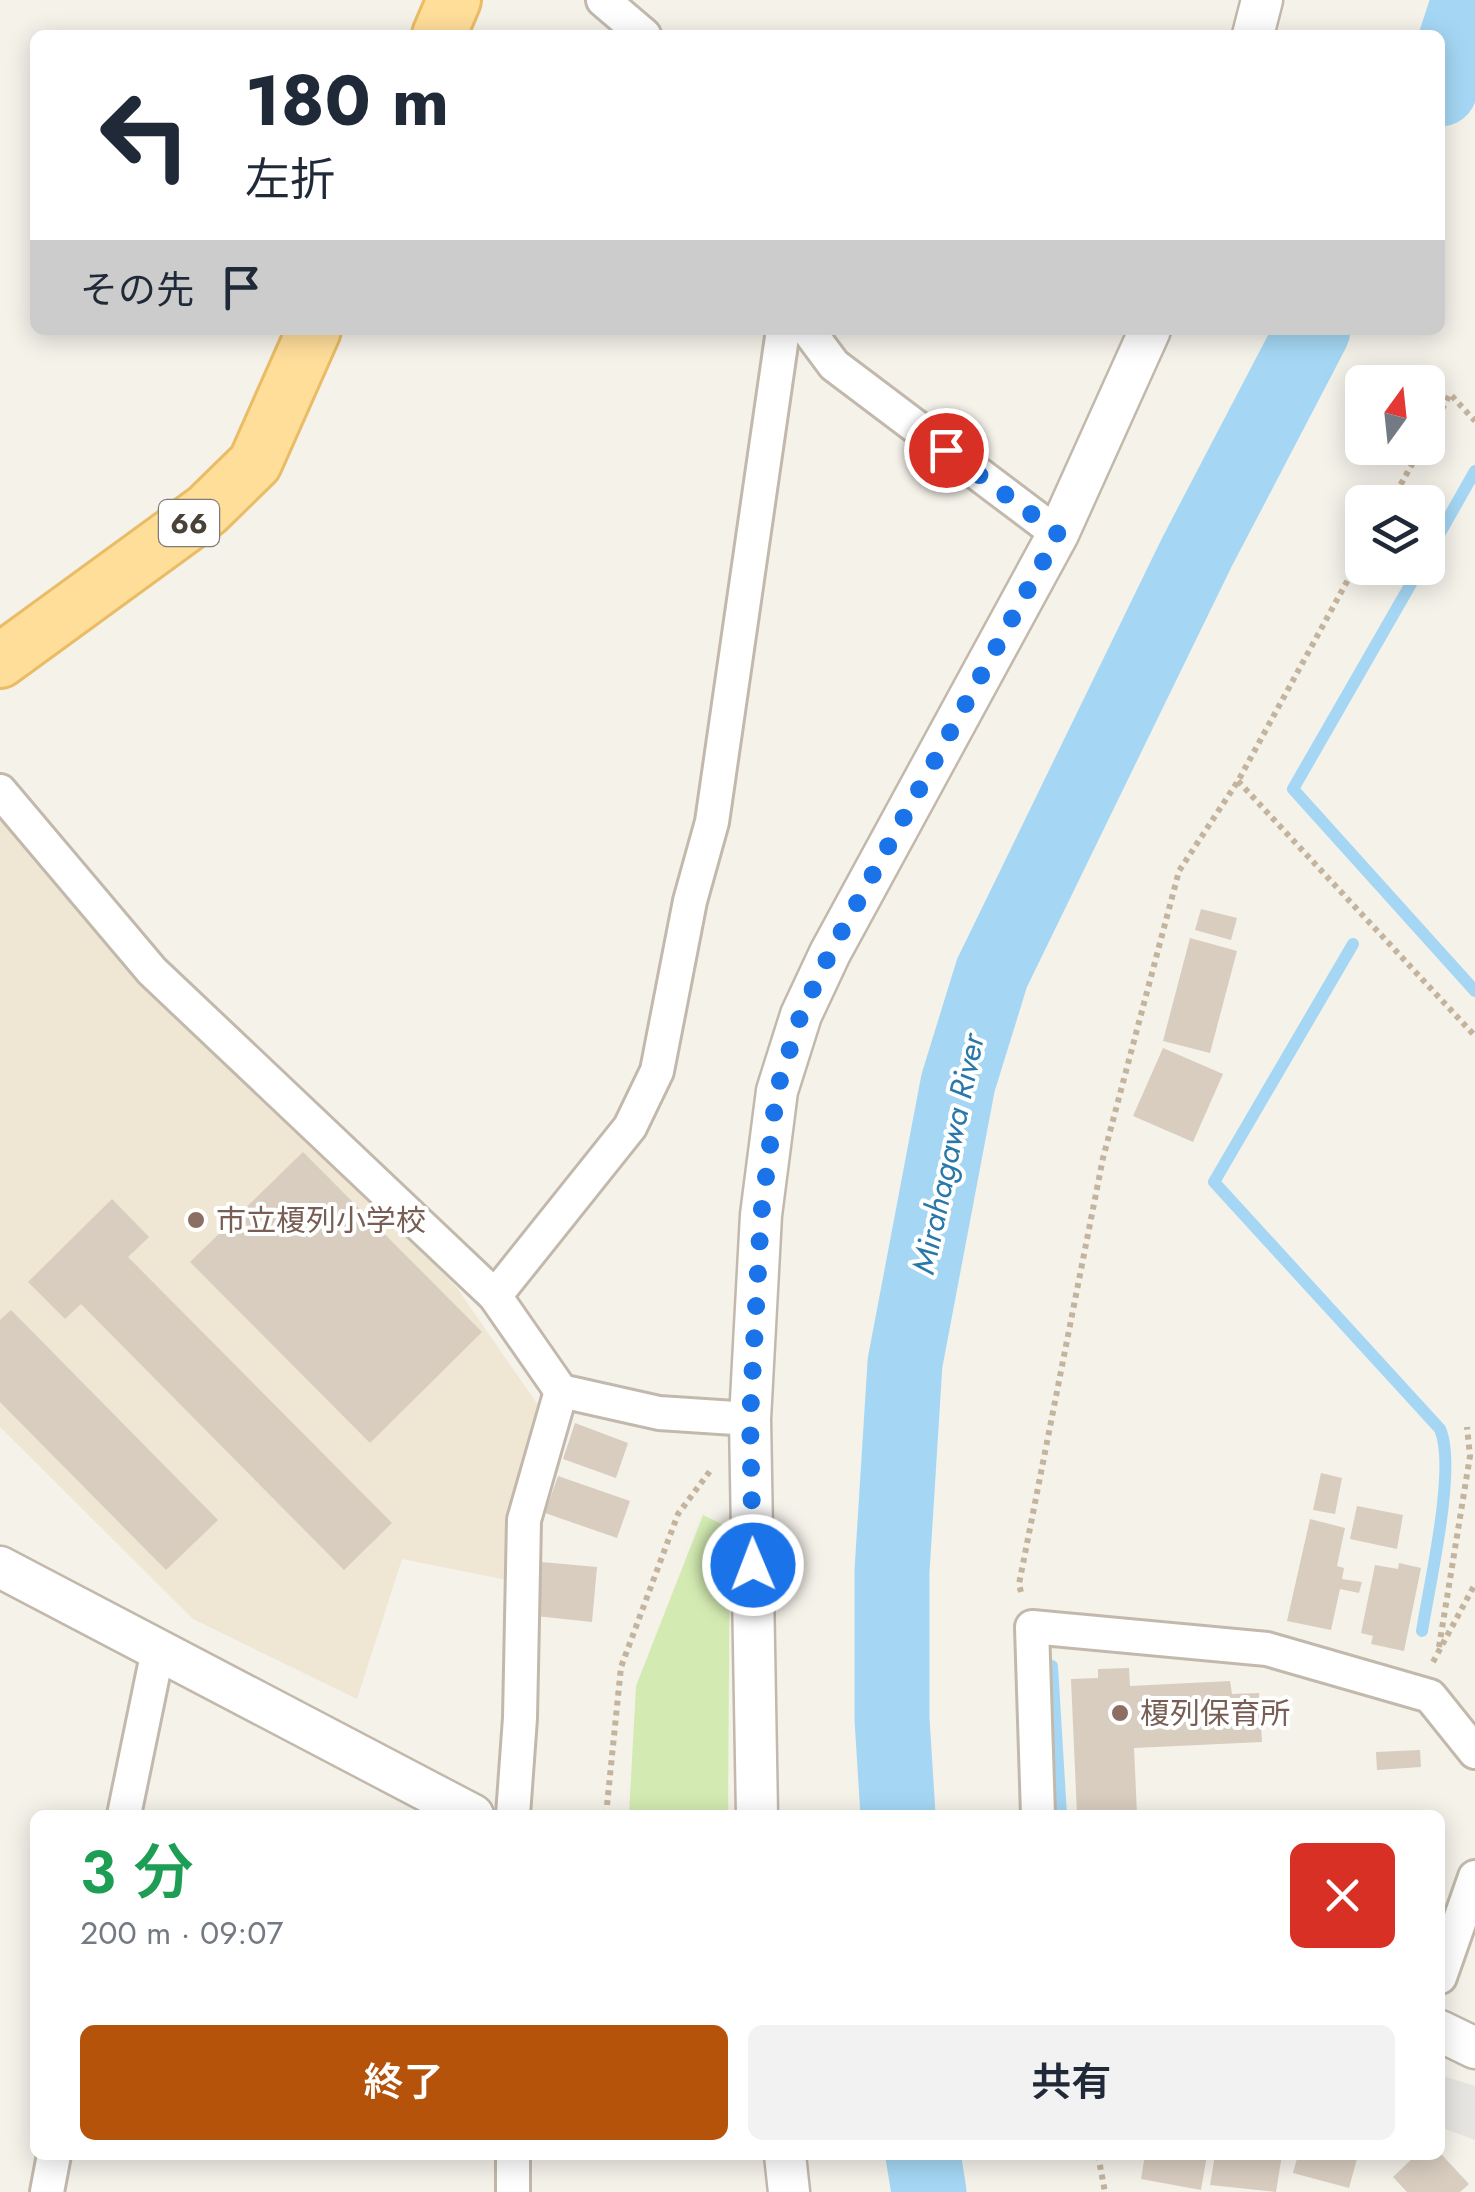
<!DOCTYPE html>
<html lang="ja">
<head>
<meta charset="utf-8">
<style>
	:root { --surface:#fff; --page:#f2f2f3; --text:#1f2937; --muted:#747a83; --accent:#b45309 }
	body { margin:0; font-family:Jost,"Noto Sans JP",sans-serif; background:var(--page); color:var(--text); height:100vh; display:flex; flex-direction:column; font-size:38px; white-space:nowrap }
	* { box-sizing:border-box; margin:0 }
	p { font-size:32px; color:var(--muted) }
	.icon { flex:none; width:55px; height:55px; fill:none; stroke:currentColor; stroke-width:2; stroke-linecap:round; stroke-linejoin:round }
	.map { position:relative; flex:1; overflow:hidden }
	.side { position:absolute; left:30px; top:1810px; width:1415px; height:350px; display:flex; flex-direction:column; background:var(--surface); border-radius:15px; box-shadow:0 5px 25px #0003 }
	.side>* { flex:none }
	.banner { position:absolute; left:30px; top:30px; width:1415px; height:305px; border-radius:15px; box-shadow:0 5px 25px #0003; background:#fff; color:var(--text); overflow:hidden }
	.needle { width:65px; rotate:15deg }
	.controls { position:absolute; left:1345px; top:365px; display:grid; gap:20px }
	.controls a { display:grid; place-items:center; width:100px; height:100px; border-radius:15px; background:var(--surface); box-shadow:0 5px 25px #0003; font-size:50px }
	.pin { position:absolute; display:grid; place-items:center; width:85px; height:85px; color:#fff; margin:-42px; border:5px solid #fff; border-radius:50%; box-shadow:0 2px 10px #0007 }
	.me { position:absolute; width:110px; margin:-55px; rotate:359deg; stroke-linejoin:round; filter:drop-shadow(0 0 8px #0008) }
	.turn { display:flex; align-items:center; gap:35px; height:210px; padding:0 50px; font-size:45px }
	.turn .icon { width:130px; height:130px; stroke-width:2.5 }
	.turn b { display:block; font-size:70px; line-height:85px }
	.then { display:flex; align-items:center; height:95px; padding:0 50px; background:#0003; gap:20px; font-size:38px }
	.round { display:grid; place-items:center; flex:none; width:105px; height:105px; border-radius:15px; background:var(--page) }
	.overview { display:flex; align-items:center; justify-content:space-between; height:170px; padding:0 50px }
	h1 { font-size:60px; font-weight:600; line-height:75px; color:#1e9e55 }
	.primary-button { display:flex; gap:20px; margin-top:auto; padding:20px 50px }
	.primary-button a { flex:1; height:115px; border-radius:15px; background:var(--accent); color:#fff; font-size:40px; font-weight:600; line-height:115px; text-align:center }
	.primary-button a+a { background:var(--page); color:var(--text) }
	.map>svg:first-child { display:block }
	.education { fill:#efe6d4 }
	.green { fill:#d3ebb2 }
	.parking { fill:#e7e5e2 }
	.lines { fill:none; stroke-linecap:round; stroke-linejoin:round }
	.stream { stroke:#a5d7f4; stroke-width:12 }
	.river { stroke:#a5d7f4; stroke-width:75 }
	.building { fill:#d8cdbf }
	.minor-casing { stroke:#c2b9ac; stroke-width:38 }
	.tertiary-casing { stroke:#c2b9ac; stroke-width:45 }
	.primary-casing { stroke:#e9bc65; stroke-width:58 }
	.path { stroke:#c4b49d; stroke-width:6; stroke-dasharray:5 5; stroke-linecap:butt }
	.minor { stroke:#fff; stroke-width:32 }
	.tertiary { stroke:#fff; stroke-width:40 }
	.primary { stroke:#ffde9a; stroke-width:52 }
	.route { stroke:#1a73e8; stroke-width:18; stroke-dasharray:0 32.4 }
	.education-dot { fill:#8d6e63; stroke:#fff; stroke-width:4 }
	.labels { text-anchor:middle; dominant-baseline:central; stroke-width:8; stroke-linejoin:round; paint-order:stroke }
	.shield { fill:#fff; stroke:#807b74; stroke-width:2.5 }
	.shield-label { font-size:28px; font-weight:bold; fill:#4a4238 }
	.education-label { font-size:30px; fill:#785e54; stroke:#fff; text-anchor:start }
	.water-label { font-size:32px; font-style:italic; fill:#2878aa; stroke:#fff }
</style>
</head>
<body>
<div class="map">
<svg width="1475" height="2192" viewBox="0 0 1475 2192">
	<rect width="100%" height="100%" fill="#f5f2ea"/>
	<path class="education" d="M0 805 457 1288 540 1408 507 1580 402 1559 357 1699 193 1619 0 1427Z"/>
	<path class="green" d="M703 1515 730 1528 728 1815H629L636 1686Z"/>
	<path class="parking" d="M1440 2075 1475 2086V2140L1440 2127Z"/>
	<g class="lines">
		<g class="stream">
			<path d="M1428 554 1475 471"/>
			<path d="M1420 568 1293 789 1475 991"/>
			<path d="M1353 944 1214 1182 1440 1429C1457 1467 1429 1586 1422 1631"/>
			<path d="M1052 1666 1061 1815"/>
		</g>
		<g class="river">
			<path d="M1440 89 1469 0"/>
			<path d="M898 1815 892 1719V1571L905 1363 958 1083 992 973 1197 552 1313 330"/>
			<path d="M923 2155 929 2192"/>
		</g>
	</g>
	<g class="building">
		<path d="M1201 909 1237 918 1231 940 1195 930Z"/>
		<path d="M1190 938 1237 951 1210 1053 1163 1041Z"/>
		<path d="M1163 1048 1223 1074 1193 1142 1133 1116Z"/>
		<path d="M303 1152 482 1332 370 1443 190 1262Z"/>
		<path d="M112 1199 149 1237 128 1257 392 1523 344 1570 81 1304 65 1319 28 1282Z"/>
		<path d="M11 1310 218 1520 166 1570 0 1402V1320Z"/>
		<path d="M575 1423 628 1443 616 1478 563 1459Z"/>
		<path d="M1321 1473 1342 1478 1335 1514 1313 1510Z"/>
		<path d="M558 1476 630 1501 617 1538 545 1513Z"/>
		<path d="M1357 1506 1403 1515 1397 1549 1350 1539Z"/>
		<path d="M1310 1519 1345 1528 1337 1566 1344 1568 1342 1579 1362 1582 1359 1593 1340 1589 1331 1630 1287 1621Z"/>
		<path d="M541 1562 597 1567 592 1622 536 1616Z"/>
		<path d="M1399 1563 1421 1568 1404 1651 1371 1644 1373 1636 1361 1633 1375 1565 1398 1569Z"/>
		<path d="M1129 1668 1130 1686 1230 1681 1232 1694 1259 1693 1262 1742 1134 1748 1137 1815H1077L1071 1679 1098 1678V1669Z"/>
		<path d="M1420 1750 1421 1767 1377 1770 1376 1752Z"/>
		<path d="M1145 2155H1207L1201 2190 1141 2179Z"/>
		<path d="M1215 2155H1282L1276 2192 1210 2185Z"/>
		<path d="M1298 2155H1358L1349 2188 1293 2173Z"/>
		<path d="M1416 2155H1442L1469 2184 1460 2192H1407L1393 2177Z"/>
	</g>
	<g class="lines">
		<g class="minor-casing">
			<g id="minor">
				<path d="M603 0 644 35"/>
				<path d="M808 330 834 365 1058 534"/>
				<path d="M0 791 152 971 495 1296 561 1391 659 1413 750 1419"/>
				<path d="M495 1296 630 1127 657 1071 690 901 712 822 783 330"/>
				<path d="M124 1815 158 1650"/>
				<path d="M513 1815 520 1718 524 1520 561 1391"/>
				<path d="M1038 1815 1032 1627 1267 1649 1430 1696 1475 1752"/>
				<path d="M1440 1977 1475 1877"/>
				<path d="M513 2155V2192"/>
				<path d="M47 2192 54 2155"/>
			</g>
		</g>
		<g class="tertiary-casing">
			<g id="tertiary">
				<path d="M1253 35 1262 0"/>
				<path d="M0 1567 473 1815"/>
				<path d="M757 1815 750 1419 761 1215 777 1091 801 1015 830 953 1058 534 1150 330"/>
				<path d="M1440 2031 1475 2048"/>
				<path d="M785 2155 789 2192"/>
			</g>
		</g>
		<g class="primary-casing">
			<g id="primary">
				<path d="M439 35 454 0"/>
				<path d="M0 661 207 510 255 463 314 330"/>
			</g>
		</g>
		<g class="path">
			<path d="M1428 436 1450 394 1475 421"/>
			<path d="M1391 502 1421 448"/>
			<path d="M1238 781 1475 1036"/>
			<path d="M1021 1592 1019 1584 1103 1158 1179 871 1238 781 1362 554"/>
			<path d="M1439 1647 1470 1456 1467 1427"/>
			<path d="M1433 1662 1475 1584"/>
			<path d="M606 1815 621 1667 678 1514 710 1471"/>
			<path d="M1098 2155 1105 2192"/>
		</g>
		<use href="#minor" class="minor"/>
		<use href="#tertiary" class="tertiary"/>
		<use href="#primary" class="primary"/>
	</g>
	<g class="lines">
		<path class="route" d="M753 1565 750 1418 761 1216 777 1090 801 1014 830 953 1058 534 946 450"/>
	</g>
	<g class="education-dot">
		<circle cx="196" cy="1220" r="10"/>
		<circle cx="1120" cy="1713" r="10"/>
	</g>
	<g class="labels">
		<rect class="shield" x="159" y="500" width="60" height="46" rx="8"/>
		<g class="shield-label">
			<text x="189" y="523">66</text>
		</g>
		<g class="education-label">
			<text x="216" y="1220">市立榎列小学校</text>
			<text x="1140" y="1713">榎列保育所</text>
		</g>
		<g class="water-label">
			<text transform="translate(948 1154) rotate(-78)">Mirahagawa River</text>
		</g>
	</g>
</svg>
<div class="controls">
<a><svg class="needle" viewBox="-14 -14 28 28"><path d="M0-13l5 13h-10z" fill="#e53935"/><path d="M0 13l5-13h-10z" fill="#747a83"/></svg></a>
<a><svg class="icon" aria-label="layers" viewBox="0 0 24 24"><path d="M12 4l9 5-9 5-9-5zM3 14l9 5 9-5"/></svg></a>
</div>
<div class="pin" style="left:946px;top:450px;background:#d93025"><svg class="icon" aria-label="arrive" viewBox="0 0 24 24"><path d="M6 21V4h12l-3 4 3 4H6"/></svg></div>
<svg class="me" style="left:753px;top:1565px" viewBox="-20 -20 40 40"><circle r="17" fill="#1a73e8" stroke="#fff" stroke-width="3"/><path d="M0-11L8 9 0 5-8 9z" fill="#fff"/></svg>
<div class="banner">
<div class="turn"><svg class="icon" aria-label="left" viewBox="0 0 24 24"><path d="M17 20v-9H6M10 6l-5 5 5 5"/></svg><div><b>180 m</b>左折</div></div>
<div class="then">その先<svg class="icon" aria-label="arrive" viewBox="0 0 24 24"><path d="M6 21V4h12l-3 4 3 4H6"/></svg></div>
</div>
<section class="side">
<div class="overview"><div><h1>3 分</h1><p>200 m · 09:07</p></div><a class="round" style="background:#d93025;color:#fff"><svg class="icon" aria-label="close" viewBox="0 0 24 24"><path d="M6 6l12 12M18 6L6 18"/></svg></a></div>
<div class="primary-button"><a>終了</a><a>共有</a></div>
</section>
</div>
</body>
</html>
